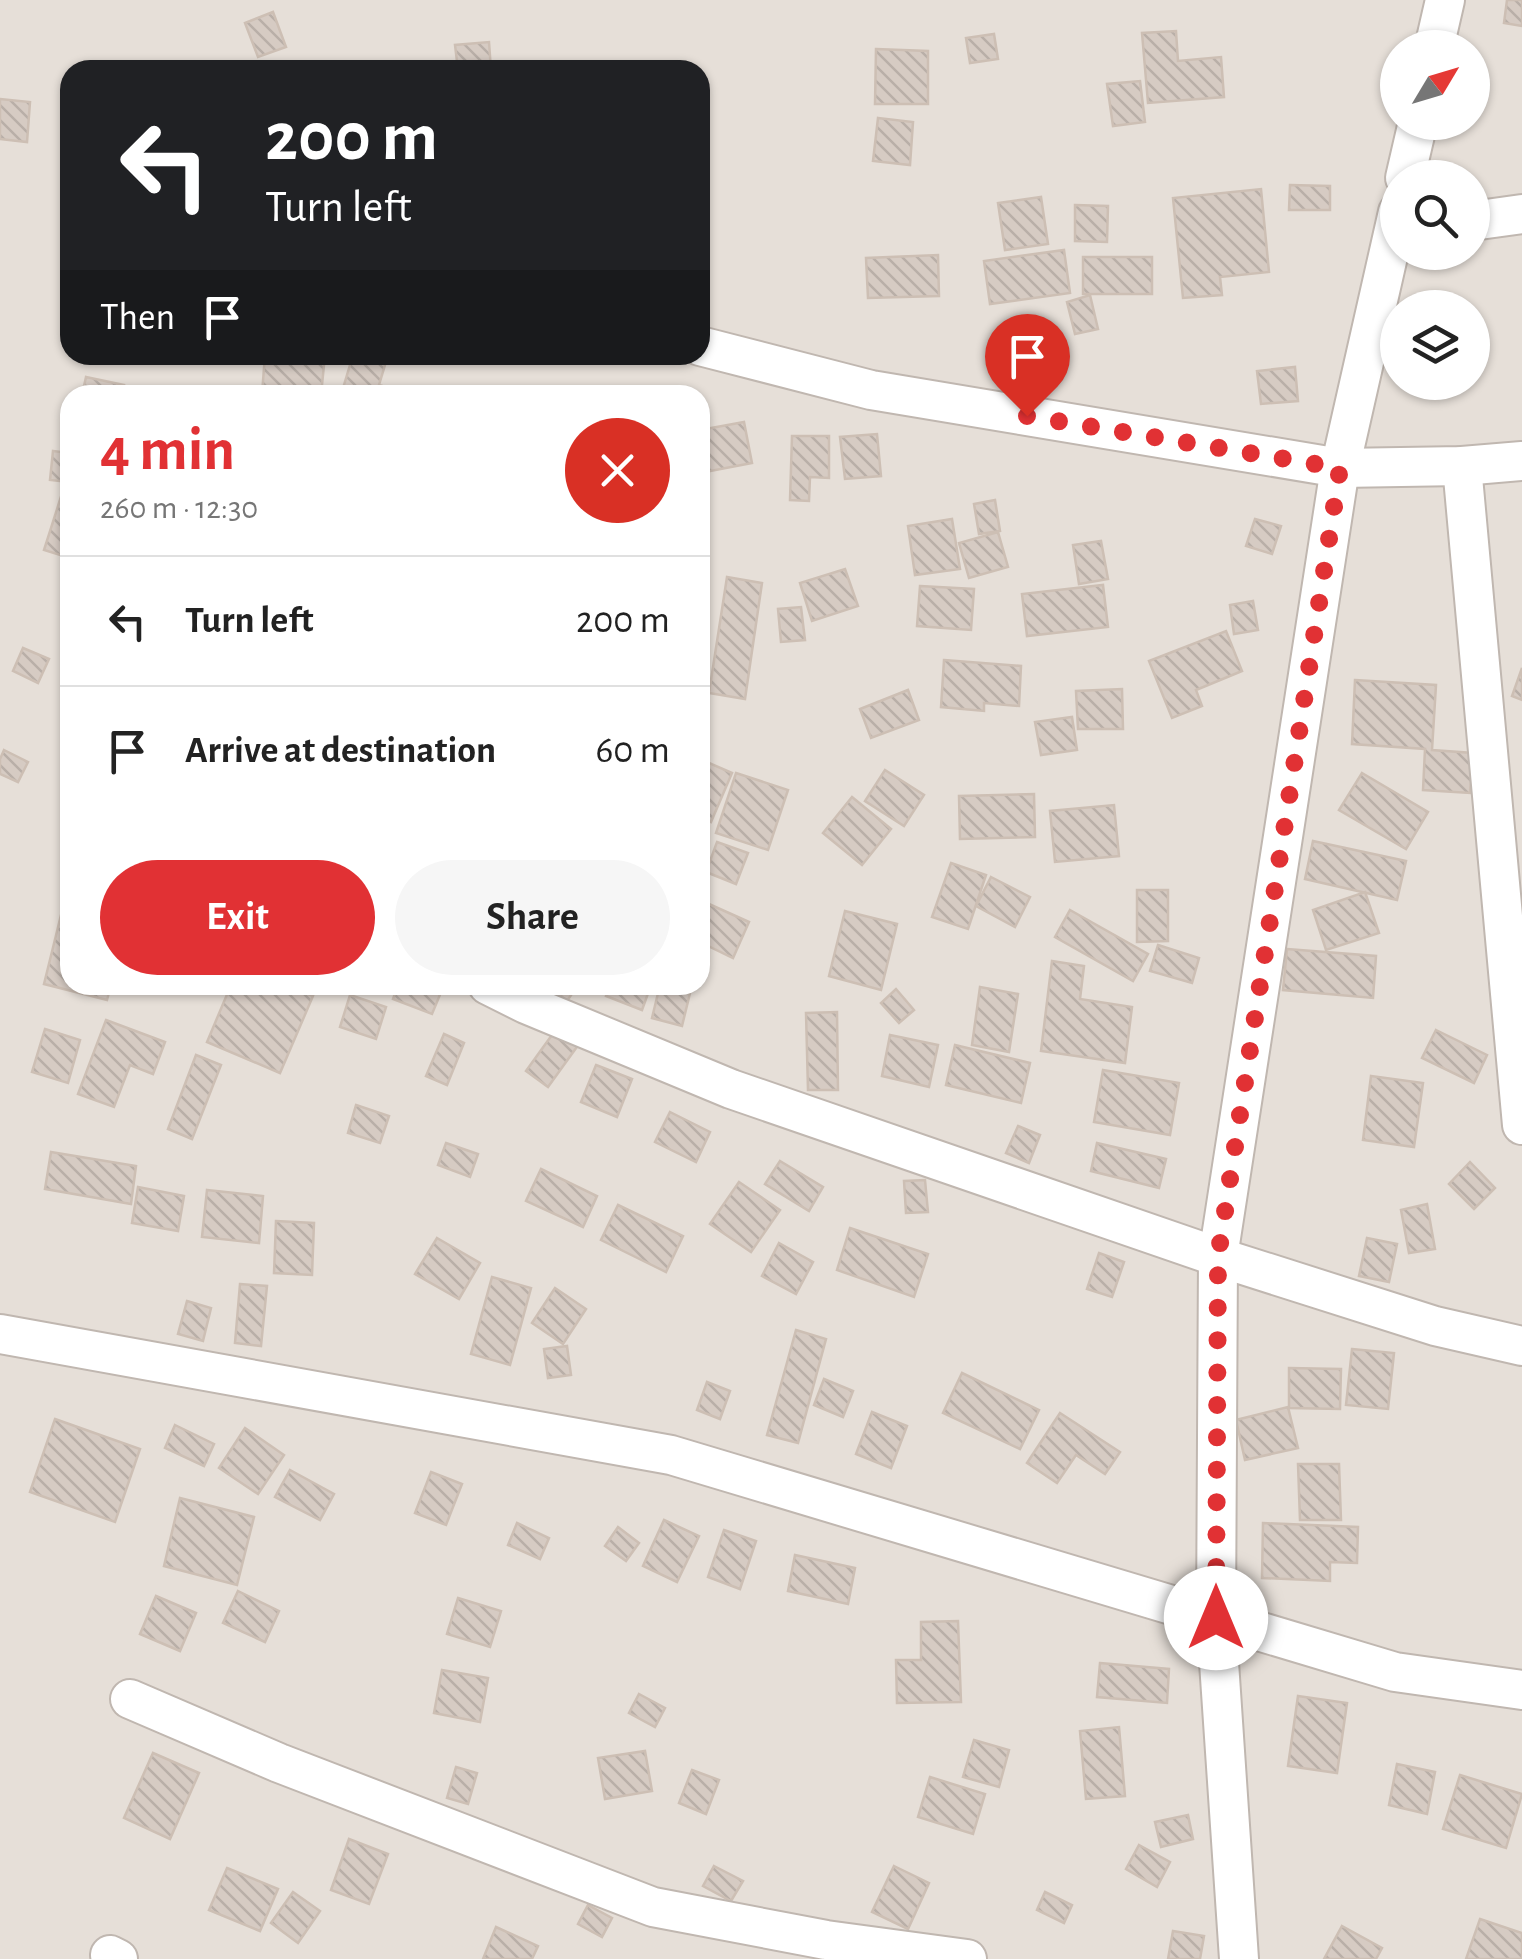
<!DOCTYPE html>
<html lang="en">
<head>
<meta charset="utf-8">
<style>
	:root { --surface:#fff; --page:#f6f6f6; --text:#222; --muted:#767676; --line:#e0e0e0; --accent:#e13134 }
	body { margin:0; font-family:"Alegreya Sans",sans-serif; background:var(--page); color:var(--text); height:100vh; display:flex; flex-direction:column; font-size:38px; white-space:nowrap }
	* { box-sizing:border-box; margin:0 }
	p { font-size:32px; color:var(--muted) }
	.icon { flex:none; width:55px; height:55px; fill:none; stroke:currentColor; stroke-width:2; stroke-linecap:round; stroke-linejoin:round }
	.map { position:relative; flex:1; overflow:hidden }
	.details { position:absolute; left:60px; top:385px; width:650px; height:610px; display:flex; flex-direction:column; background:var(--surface); border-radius:30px; box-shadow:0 2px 8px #0004 }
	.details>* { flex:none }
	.hud { position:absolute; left:60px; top:60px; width:650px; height:305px; border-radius:30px; box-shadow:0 2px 8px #0004; background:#202124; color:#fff; overflow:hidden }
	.needle { width:65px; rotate:52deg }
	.fabs { position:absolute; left:1380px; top:30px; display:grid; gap:20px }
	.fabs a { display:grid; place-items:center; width:110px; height:110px; border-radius:50%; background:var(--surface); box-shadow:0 2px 8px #0004; font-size:50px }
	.pin { position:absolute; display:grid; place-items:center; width:85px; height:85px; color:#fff; margin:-102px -42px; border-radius:50% 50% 50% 0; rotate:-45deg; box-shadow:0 0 10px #0007 }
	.pin .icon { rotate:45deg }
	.me { position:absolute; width:110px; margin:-55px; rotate:0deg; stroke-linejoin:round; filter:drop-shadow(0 0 8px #0008) }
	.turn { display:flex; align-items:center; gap:35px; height:210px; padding:0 40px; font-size:45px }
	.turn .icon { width:130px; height:130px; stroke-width:2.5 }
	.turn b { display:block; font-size:70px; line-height:85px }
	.then { display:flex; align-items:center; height:95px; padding:0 40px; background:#0003; gap:20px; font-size:38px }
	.round { display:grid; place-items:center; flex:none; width:105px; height:105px; border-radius:52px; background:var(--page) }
	.overview { display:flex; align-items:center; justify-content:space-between; height:170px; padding:0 40px }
	h1 { font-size:60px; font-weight:700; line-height:75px; color:var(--accent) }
	.action { display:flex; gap:20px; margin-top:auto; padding:20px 40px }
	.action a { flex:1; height:115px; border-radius:60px; background:var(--accent); color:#fff; font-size:40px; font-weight:700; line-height:115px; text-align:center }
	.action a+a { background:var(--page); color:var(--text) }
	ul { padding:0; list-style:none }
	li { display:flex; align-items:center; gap:30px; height:130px; padding:0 40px; border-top:2px solid var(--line) }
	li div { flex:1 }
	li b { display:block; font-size:38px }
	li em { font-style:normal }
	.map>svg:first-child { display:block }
	.residential { fill:#e6dfd8; fill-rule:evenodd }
	.building { fill:url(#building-back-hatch); stroke:#cdbfb4; stroke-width:2.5 }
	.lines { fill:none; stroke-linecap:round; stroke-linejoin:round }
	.street-casing { stroke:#c0b7b0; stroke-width:42 }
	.street { stroke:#fff; stroke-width:38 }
	.route { stroke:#e13134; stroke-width:18; stroke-dasharray:0 32.4 }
</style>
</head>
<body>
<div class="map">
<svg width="1522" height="1959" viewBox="0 0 1522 1959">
	<defs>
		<pattern id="building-back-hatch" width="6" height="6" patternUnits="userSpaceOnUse" patternTransform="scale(2.5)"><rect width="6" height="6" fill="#d6cbc3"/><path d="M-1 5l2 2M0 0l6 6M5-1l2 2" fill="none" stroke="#b9afa8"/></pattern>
	</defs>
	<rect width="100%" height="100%" fill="#f3eee9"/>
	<path class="residential" d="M0 0H1522V1959H0ZM1398 48H1472V122H1398ZM70 70H700V355H70ZM1398 178H1472V252H1398ZM1398 308H1472V382H1398ZM70 395H700V985H70Z"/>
	<g class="building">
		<path d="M1507 0H1522V26L1504 23Z"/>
		<path d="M273 12 286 47 258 57 245 23Z"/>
		<path d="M1176 31 1178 61 1221 57 1224 97 1148 103 1142 33Z"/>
		<path d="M994 34 998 59 970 63 966 38Z"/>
		<path d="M489 42 491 70H458L455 45Z"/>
		<path d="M876 49 928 51V104H875Z"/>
		<path d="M1140 81 1145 122 1113 126 1107 84Z"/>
		<path d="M0 99 30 102 27 142 0 139Z"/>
		<path d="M878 118 913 122 910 165 873 161Z"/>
		<path d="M1290 185 1330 186V210H1289Z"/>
		<path d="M1261 189 1269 272 1220 277 1222 295 1183 298 1173 198Z"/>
		<path d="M1041 197 1048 244 1005 250 998 203Z"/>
		<path d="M1075 205 1108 206 1107 242 1075 241Z"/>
		<path d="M1064 250 1070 293 990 304 984 261Z"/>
		<path d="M938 255 939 296 868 298 866 258Z"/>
		<rect x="1083" y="257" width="69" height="37"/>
		<path d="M1090 295 1098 329 1075 334 1067 302Z"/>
		<path d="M265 355H325L321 395 262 394Z"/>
		<path d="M353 355H388L379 385 412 395H341Z"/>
		<path d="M1295 367 1298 401 1261 404 1257 371Z"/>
		<path d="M86 377 124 385 122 395H82Z"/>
		<path d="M744 422 752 463 700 473V430Z"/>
		<path d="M877 434 881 476 845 479 840 437Z"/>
		<path d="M792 436H829V478L810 477 809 501 790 500Z"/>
		<path d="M53 451 70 453V482L50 480Z"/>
		<path d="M65 484 70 485V558L44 550Z"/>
		<path d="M995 500 1000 531 979 534 974 504Z"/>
		<path d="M952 519 960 569 915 575 908 526Z"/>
		<path d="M1255 519 1281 526 1272 554 1246 546Z"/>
		<path d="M998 532 1008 567 969 578 959 543Z"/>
		<path d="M1101 541 1108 579 1079 584 1073 545Z"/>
		<path d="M845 569 858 606 812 621 800 583Z"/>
		<path d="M727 577 762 583 745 699 709 693Z"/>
		<path d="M1103 585 1108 627 1027 636 1022 594Z"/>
		<path d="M920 586 974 589 971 630 917 626Z"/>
		<path d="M1253 601 1258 630 1234 634 1230 605Z"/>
		<path d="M801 607 805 640 781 642 778 609Z"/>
		<path d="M1226 631 1242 671 1196 690 1202 706 1172 718 1149 661Z"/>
		<path d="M23 648 49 659 38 683 13 671Z"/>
		<path d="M944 660 1021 666 1019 706 984 703V711L941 707Z"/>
		<path d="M1522 668V700L1512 696Z"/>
		<path d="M1355 680 1436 685 1432 750 1473 753 1470 793 1423 790 1425 749 1352 744Z"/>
		<path d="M1122 689 1123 729H1078L1076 691Z"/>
		<path d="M908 690 919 720 871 738 860 709Z"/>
		<path d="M1072 717 1077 750 1041 755 1035 722Z"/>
		<path d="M4 750 28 762 18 782 0 774V759Z"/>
		<path d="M700 759 732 773 711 822 700 817Z"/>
		<path d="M885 770 924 795 904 826 865 801Z"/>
		<path d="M736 773 788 790 768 850 716 833Z"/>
		<path d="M1362 773 1428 812 1406 849 1339 810Z"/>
		<path d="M1034 794 1035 837 960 839 959 796Z"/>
		<path d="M852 797 891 829 862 865 823 833Z"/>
		<path d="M1114 805 1119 856 1055 862 1050 811Z"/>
		<path d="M1313 841 1406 861 1397 900 1305 879Z"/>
		<path d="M717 842 748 853 736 884 706 872Z"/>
		<path d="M951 863 986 875 968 929 932 917Z"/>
		<path d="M991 877 1030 897 1015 927 976 906Z"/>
		<path d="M1137 890H1168V941L1137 942Z"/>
		<path d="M1365 892 1379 933 1326 950 1313 910Z"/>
		<path d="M700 900 749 922 733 958 700 942Z"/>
		<path d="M1070 910 1148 954 1133 981 1055 937Z"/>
		<path d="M845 911 897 924 881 990 829 976Z"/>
		<path d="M61 915 70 917V985H111L107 1000 44 984Z"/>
		<path d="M1158 945 1199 958 1192 983 1150 971Z"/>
		<path d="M1287 949 1376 956 1373 998 1283 990Z"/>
		<path d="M1052 961 1084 966 1080 999 1132 1007 1125 1063 1041 1051Z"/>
		<path d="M231 985H287L313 996 280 1073 207 1042Z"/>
		<path d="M398 985H444L432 1014 393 999Z"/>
		<path d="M546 985H578L567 1001Z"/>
		<path d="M610 985H651L642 1010 606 996Z"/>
		<path d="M660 985H692L682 1026 652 1018Z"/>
		<path d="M980 987 1018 994 1009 1052 972 1045Z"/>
		<path d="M896 989 914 1010 899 1023 881 1003Z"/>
		<path d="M350 995 386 1007 376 1039 340 1027Z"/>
		<path d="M837 1012 838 1090H808L806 1013Z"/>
		<path d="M106 1020 165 1042 153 1074 130 1065 114 1107 78 1094Z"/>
		<path d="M557 1028 579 1044 548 1087 526 1071Z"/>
		<path d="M45 1029 80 1040 68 1083 32 1072Z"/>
		<path d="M1436 1030 1487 1055 1474 1083 1422 1058Z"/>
		<path d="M444 1034 464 1043 447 1085 426 1076Z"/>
		<path d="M890 1035 938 1045 929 1087 882 1076Z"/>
		<path d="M955 1045 1030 1063 1021 1103 946 1085Z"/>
		<path d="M196 1055 221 1065 192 1139 168 1129Z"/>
		<path d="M596 1065 632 1079 617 1117 581 1102Z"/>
		<path d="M1103 1070 1179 1083 1170 1135 1094 1122Z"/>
		<path d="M1371 1076 1423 1083 1414 1147 1363 1140Z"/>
		<path d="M356 1105 389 1116 380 1143 348 1133Z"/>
		<path d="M670 1112 710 1132 696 1162 655 1142Z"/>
		<path d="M1018 1126 1040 1135 1029 1163 1006 1153Z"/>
		<path d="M446 1143 478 1154 470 1177 438 1165Z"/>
		<path d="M1097 1143 1166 1159 1159 1188 1091 1171Z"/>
		<path d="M51 1152 136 1166 131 1204 45 1189Z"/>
		<path d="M780 1161 823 1187 809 1211 765 1184Z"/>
		<path d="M1470 1162 1495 1188 1474 1209 1449 1184Z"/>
		<path d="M541 1169 597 1196 583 1227 526 1201Z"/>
		<path d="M925 1180 928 1212 906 1213 904 1181Z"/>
		<path d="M739 1182 780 1210 751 1252 710 1224Z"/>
		<path d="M138 1187 184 1196 178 1231 132 1223Z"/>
		<path d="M207 1190 263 1196 259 1243 202 1237Z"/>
		<path d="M1427 1204 1435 1249 1409 1253 1401 1210Z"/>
		<path d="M618 1205 683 1236 666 1272 601 1240Z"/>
		<path d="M276 1221 314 1223 312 1275 274 1273Z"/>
		<path d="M850 1228 928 1254 914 1297 837 1270Z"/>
		<path d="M437 1238 480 1263 459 1299 415 1274Z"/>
		<path d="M1367 1238 1397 1244 1389 1282 1359 1276Z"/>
		<path d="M779 1243 813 1262 796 1294 762 1276Z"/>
		<path d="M1099 1253 1124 1262 1112 1297 1087 1289Z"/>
		<path d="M492 1277 531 1288 510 1365 471 1354Z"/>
		<path d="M240 1284 267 1286 261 1346 235 1343Z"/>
		<path d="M555 1288 586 1309 563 1344 532 1323Z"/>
		<path d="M187 1301 211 1308 203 1341 178 1334Z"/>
		<path d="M796 1330 826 1339 798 1443 767 1435Z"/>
		<path d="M567 1346 571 1375 548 1378 544 1349Z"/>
		<path d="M1352 1349 1394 1353 1388 1409 1346 1405Z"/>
		<path d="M1289 1368 1341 1369 1340 1409 1289 1408Z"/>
		<path d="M962 1373 1039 1410 1020 1449 943 1413Z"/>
		<path d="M824 1379 853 1391 843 1417 814 1405Z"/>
		<path d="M707 1382 730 1391 720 1419 697 1410Z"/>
		<path d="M1288 1407 1298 1448 1245 1460 1236 1420Z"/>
		<path d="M872 1412 907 1426 891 1468 856 1454Z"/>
		<path d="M1060 1413 1120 1452 1105 1474 1076 1455 1057 1483 1027 1463Z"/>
		<path d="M55 1419 140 1449 115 1522 30 1492Z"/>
		<path d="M175 1425 214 1444 204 1466 165 1448Z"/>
		<path d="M245 1428 284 1455 258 1494 219 1468Z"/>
		<path d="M1298 1464H1339L1341 1520H1300Z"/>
		<path d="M290 1470 334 1494 320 1520 275 1497Z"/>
		<path d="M431 1472 462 1484 446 1525 415 1513Z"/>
		<path d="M180 1498 254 1517 237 1585 164 1566Z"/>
		<path d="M664 1520 699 1536 677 1582 643 1566Z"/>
		<path d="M517 1523 549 1538 540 1559 508 1545Z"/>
		<path d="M1263 1523 1358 1527 1357 1563 1330 1562V1581L1262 1578Z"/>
		<path d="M618 1527 639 1543 626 1561 605 1546Z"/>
		<path d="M724 1530 756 1541 740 1589 708 1577Z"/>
		<path d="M795 1555 855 1568 848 1604 788 1591Z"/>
		<path d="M238 1591 279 1611 265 1642 223 1623Z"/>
		<path d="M156 1596 196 1613 180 1651 140 1634Z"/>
		<path d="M458 1598 501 1611 490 1647 447 1634Z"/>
		<path d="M958 1621 961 1702 897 1703 896 1660H921V1622Z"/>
		<path d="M1100 1663 1169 1669 1167 1703 1097 1697Z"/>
		<path d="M442 1670 488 1678 480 1722 434 1713Z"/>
		<path d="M639 1694 665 1708 655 1727 629 1713Z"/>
		<path d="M1298 1696 1347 1703 1337 1773 1288 1766Z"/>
		<path d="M1119 1727 1125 1796 1086 1799 1080 1731Z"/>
		<path d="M974 1740 1009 1750 999 1787 963 1777Z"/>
		<path d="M645 1751 652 1791 605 1799 598 1758Z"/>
		<path d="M153 1753 199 1773 170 1839 124 1818Z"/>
		<path d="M1397 1764 1435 1772 1427 1814 1389 1805Z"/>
		<path d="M456 1767 477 1773 468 1804 447 1798Z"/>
		<path d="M692 1770 719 1780 706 1814 679 1803Z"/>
		<path d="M1460 1775 1522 1794 1506 1848 1443 1829Z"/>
		<path d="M930 1777 985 1794 973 1834 918 1817Z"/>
		<path d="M1188 1815 1193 1839 1161 1847 1155 1822Z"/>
		<path d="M349 1839 388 1854 369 1904 331 1890Z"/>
		<path d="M1139 1845 1170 1862 1157 1887 1126 1869Z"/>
		<path d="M714 1866 743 1881 731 1901 703 1886Z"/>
		<path d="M894 1866 929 1883 908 1929 872 1912Z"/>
		<path d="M227 1868 278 1889 260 1931 209 1910Z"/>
		<path d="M293 1892 320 1911 298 1943 271 1923Z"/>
		<path d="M1045 1892 1072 1905 1064 1923 1037 1910Z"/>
		<path d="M588 1905 612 1918 602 1937 578 1924Z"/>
		<path d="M1480 1919 1522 1933V1959H1466Z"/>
		<path d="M1342 1926 1382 1948 1376 1959H1324Z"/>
		<path d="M496 1927 538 1946 532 1959H483Z"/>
		<path d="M1173 1931 1204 1936 1200 1959H1168Z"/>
	</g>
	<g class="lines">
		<g class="street-casing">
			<g id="street">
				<path d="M1434 48 1445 0"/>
				<path d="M1405 178 1418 122"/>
				<path d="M1472 221 1522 214"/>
				<path d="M700 346 871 390 1340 468 1462 466 1522 461"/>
				<path d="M1462 466 1522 1125"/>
				<path d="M488 985 526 1004 731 1089 1218 1257 1435 1326 1522 1346"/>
				<path d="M0 1334 671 1455 1395 1672 1522 1690"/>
				<path d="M130 1699 279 1763 653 1907 826 1940 967 1959"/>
				<path d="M110 1955 118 1959"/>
				<path d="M1239 1959 1216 1618 1218 1257 1340 468 1398 212"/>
			</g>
		</g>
		<use href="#street" class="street"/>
	</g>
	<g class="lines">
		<path class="route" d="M1027 416 1340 468 1218 1257 1216 1618"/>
	</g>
</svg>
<div class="fabs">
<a><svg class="needle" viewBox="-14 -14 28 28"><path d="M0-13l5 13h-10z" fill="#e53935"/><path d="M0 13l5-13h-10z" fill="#767676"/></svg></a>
<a><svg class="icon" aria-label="search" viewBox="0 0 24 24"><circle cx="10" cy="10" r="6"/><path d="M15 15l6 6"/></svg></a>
<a><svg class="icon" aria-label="layers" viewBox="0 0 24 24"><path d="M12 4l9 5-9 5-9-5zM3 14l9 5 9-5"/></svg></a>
</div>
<div class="pin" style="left:1027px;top:416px;background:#d93025"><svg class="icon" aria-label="arrive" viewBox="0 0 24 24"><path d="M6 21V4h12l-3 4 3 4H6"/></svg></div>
<svg class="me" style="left:1216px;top:1618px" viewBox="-20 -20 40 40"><circle r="19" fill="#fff"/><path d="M0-13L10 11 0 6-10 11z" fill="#e13134"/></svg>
<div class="hud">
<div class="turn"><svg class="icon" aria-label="left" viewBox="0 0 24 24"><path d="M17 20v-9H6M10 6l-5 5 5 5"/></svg><div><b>200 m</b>Turn left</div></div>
<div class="then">Then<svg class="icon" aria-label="arrive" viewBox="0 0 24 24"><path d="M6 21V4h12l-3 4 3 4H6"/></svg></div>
</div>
<section class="details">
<div class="overview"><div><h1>4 min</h1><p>260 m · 12:30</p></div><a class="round" style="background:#d93025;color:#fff"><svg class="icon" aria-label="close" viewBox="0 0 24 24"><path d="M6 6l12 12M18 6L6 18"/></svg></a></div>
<ul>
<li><svg class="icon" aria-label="left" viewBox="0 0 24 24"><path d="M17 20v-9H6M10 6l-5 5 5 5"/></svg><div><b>Turn left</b></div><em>200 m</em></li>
<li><svg class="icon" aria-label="arrive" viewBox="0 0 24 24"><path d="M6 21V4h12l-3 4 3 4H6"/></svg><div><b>Arrive at destination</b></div><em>60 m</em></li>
</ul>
<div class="action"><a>Exit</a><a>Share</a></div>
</section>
</div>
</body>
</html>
